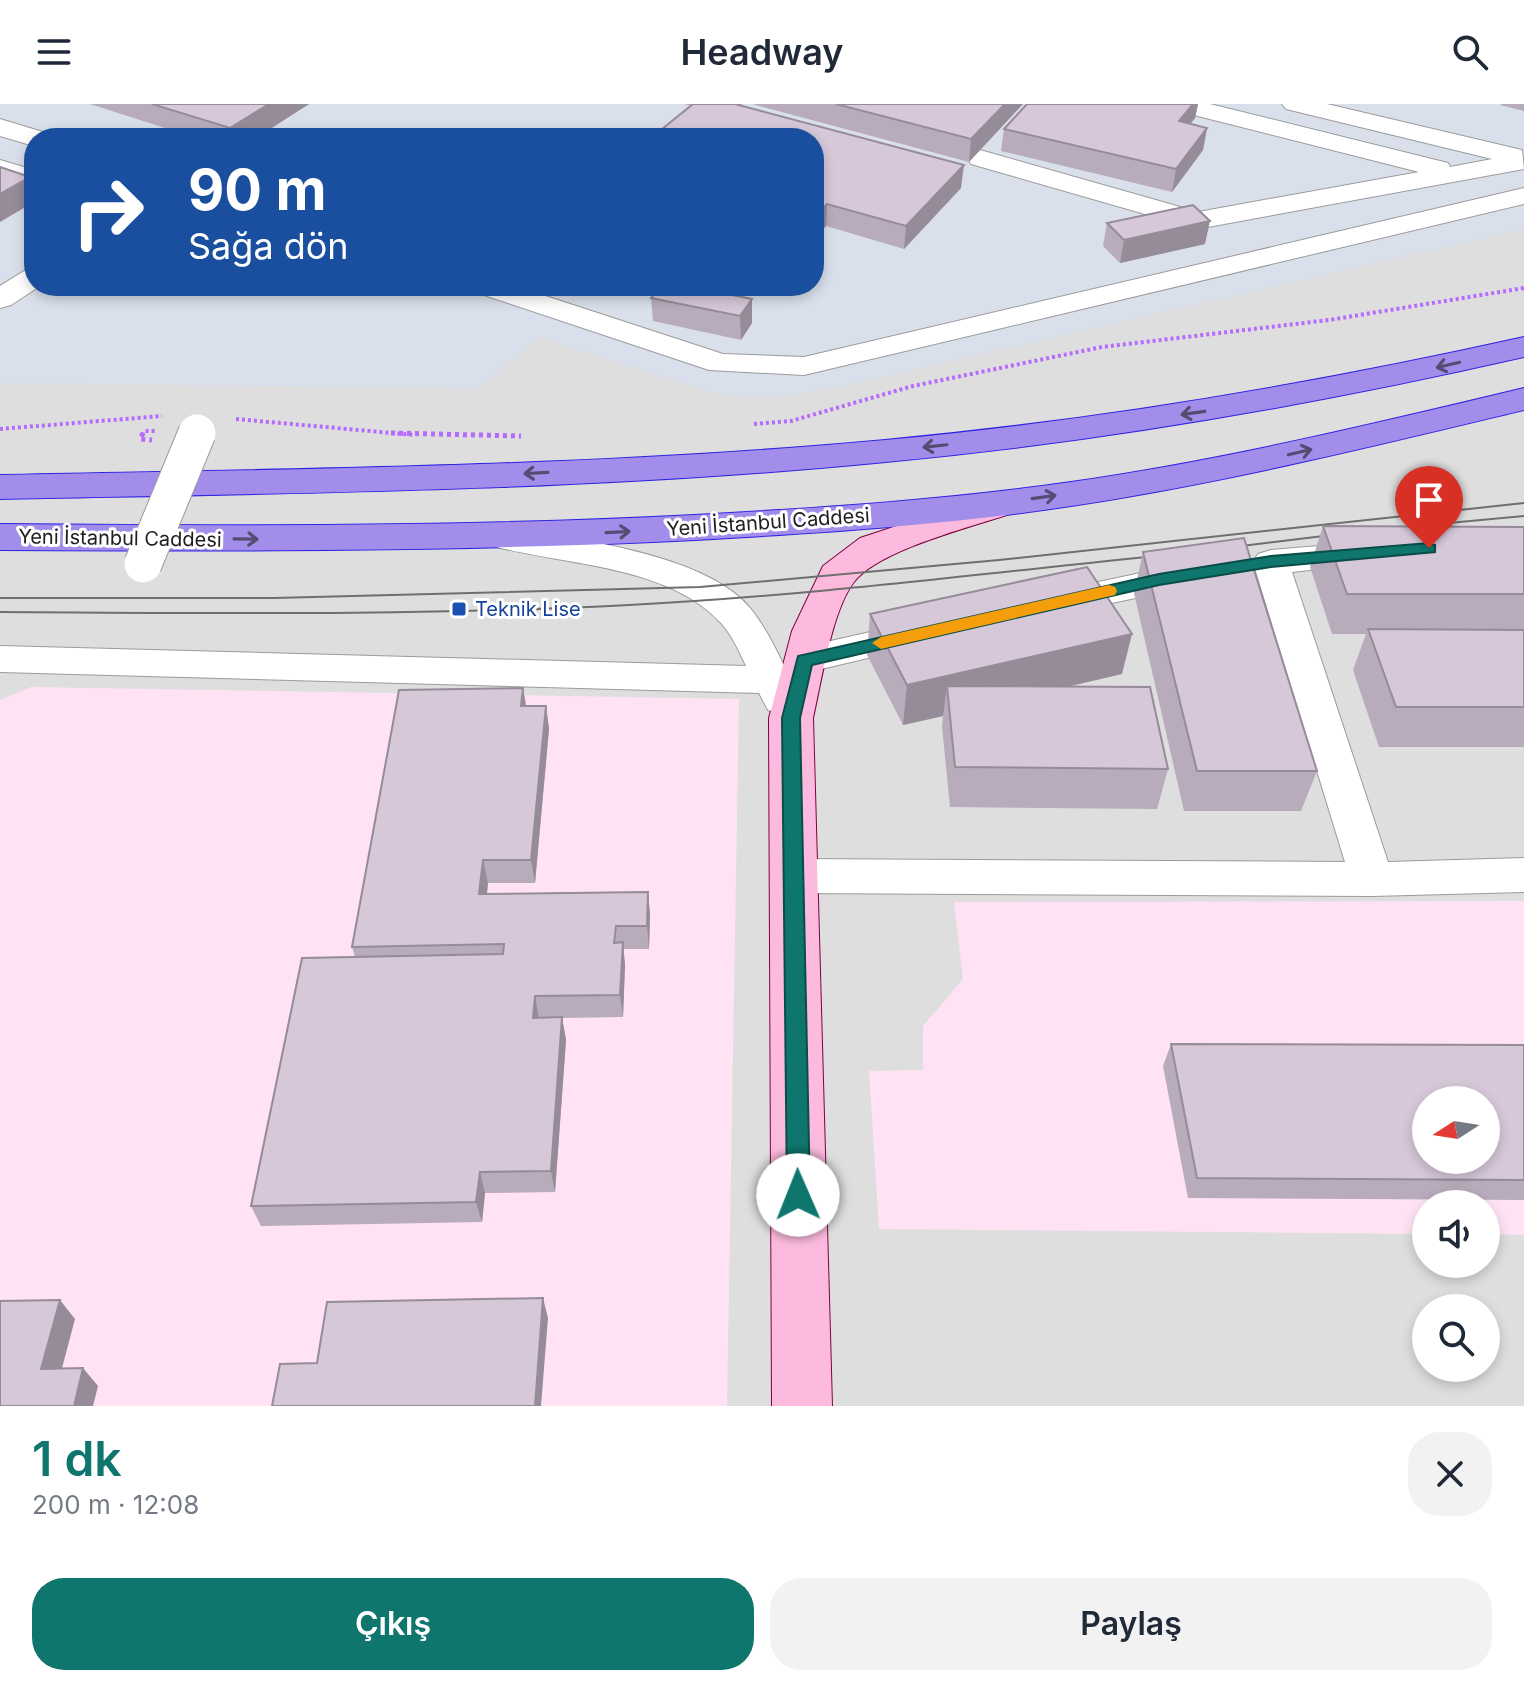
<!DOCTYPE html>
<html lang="tr">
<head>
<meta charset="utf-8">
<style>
	:root { --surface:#fff; --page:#f2f2f3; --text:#1f2937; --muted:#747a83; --accent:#0f766e }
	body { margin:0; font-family:Inter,sans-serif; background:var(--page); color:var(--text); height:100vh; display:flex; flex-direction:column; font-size:30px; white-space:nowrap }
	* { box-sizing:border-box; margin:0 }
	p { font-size:26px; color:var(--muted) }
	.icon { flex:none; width:44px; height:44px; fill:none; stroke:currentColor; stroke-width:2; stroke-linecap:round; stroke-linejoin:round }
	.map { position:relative; height:1302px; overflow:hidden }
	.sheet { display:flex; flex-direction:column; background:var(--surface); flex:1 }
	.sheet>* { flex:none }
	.banner { position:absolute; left:24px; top:24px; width:800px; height:168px; border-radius:32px; box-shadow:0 4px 12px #0003; background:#1a4fa0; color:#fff; overflow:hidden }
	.needle { width:52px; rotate:258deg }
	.buttons { position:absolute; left:1412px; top:982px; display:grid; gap:16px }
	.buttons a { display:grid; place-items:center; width:88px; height:88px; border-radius:50%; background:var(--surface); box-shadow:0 4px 12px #0003; font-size:40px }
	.pin { position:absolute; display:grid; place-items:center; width:68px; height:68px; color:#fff; margin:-82px -34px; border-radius:50% 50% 50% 0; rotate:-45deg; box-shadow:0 0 8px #0007 }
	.pin .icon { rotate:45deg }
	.me { position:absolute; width:88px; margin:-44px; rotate:359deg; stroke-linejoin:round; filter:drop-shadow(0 0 6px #0008) }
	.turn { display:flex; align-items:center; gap:28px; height:168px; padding:0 32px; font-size:36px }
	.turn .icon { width:104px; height:104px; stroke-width:2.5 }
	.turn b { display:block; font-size:56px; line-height:68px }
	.round { display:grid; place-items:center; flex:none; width:84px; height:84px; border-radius:32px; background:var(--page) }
	.headline { display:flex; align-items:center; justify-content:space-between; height:136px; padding:0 32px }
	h1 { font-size:48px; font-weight:600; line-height:60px; color:var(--accent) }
	.button { display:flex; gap:16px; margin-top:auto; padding:16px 32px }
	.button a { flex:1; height:92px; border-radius:32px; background:var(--accent); color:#fff; font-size:32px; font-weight:600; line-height:92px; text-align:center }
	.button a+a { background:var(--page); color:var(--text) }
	header { display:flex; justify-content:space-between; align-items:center; height:104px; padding:0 32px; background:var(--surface); font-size:36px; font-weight:600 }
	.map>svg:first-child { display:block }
	.residential { fill:#dededf; fill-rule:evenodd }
	.industrial { fill:#d9e0eb; fill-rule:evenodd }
	.education { fill:#ffe3f4; fill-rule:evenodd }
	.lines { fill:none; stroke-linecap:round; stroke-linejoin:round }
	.lane-casing { stroke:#9b9b9b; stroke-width:2 }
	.street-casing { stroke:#9b9b9b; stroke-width:2 }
	.secondary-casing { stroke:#7f013e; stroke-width:2 }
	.highway-casing { stroke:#2e22e2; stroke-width:2 }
	.path-far1 { stroke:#b66bff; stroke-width:4; stroke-dasharray:3 3; stroke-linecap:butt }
	.path { stroke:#b66bff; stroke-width:5; stroke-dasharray:4 4; stroke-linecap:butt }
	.lane { fill:#fff; fill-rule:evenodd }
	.street { fill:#fff; fill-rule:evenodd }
	.secondary { fill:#fcbbde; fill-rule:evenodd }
	.highway { fill:#a28deb; fill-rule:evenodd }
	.tram { stroke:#6f6f6f; stroke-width:2 }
	.street-bridge-casing { stroke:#9b9b9b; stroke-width:39; stroke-linecap:butt }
	.street-bridge { stroke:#fff; stroke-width:37 }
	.wall { fill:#b8abbb }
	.shaded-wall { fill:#968b98 }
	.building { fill:#d6c7d9; stroke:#968b98; stroke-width:2; fill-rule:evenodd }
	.oneway { stroke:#554c72 }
	.route { fill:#0f766e; stroke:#0a4d48; stroke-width:2 }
	.slow { fill:#f59e0b }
	.transit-dot { fill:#1a4fb4; stroke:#fff; stroke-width:3 }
	.labels { text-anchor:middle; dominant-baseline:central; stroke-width:6; stroke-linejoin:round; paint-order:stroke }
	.street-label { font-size:20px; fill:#212121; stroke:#fff }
	.transit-label { font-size:20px; fill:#164399; stroke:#fff; text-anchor:start }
</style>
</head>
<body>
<header><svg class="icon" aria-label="menu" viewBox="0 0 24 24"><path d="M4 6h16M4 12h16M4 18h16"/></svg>Headway<svg class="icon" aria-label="search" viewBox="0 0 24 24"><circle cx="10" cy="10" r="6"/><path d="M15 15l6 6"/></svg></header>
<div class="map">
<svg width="1524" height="1302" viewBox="0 0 1524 1302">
	<rect width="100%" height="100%" fill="#f2e7f1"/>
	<path class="residential" d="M0 0H1524V1302H0ZM34 34H814V182H34ZM1426 996H1486V1056H1426ZM1426 1100H1486V1160H1426ZM1426 1204H1486V1264H1426Z"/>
	<path class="industrial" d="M0 0H1524V125L843 282 783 293 758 294 714 289 538 233 481 284 0 279ZM34 34H814V182H34Z"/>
	<g class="education">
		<path d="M31 583 739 595 727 1302H0V596Z"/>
		<path d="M1524 797V1131L1486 1130V1100H1426V1130L879 1125 869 967 923 966V922L963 875 954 798ZM1426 996H1486V1056H1426Z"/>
	</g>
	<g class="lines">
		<g class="lane-casing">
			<path id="lane" d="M0 56 34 66V74L0 64Z"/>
		</g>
		<g class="street-casing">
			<g id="street">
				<path d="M1166 0H1210L1448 59 1450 63 1492 55 1286 5 1282 0H1327L1522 46 1524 65 1197 125 971 60 967 54 971 48 980 46 1198 108 1419 68 1170 5Z"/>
				<path d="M0 15 43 28 47 34H34V42L0 32Z"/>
				<path d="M1524 84V100L804 271 709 266 475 188 470 182H515L723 250 804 253Z"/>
				<path d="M34 164V182H40L11 201 0 204V182L24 167Z"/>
				<path d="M501 422C569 434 705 449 750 504 772 531 785 566 801 596L796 606 782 610 768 606 759 589 0 568V542L746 562C739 547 732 531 721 519 667 460 561 461 489 441L483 433 489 425Z"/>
				<path d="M1366 438 1379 442 1384 450 1379 458 1292 468 1388 758 1524 754V788L1372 792 794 789 779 784 773 772 779 760 794 755 1345 758 1253 458 1258 450 1271 446Z"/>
				<path d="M1188 459 1201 462 1206 471 1201 480 1051 512 1038 509 1033 500 1038 491 1051 488Z"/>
				<path d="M919 517 932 521 938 530 932 539 804 569 791 565 785 556 791 547 804 543Z"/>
			</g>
		</g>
		<g class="secondary-casing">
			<path id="secondary" d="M1003 387 1016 390 1022 399 1016 408C975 422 880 445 854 478 832 506 821 579 813 614L832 1302H772L769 614 792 527 823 462 860 434Z"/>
		</g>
		<g class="highway-casing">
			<g id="highway">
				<path d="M1524 233V253C1313 301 1101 338 886 358 591 387 295 389 0 395V371C295 365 591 363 885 336 1101 316 1313 280 1524 233Z"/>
				<path d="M1524 284V306C1374 342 1224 379 1071 402 947 421 820 429 695 436 463 448 232 447 0 446V420C231 422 463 423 694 411 820 404 946 396 1071 378 1224 356 1374 320 1524 284Z"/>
			</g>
		</g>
		<g class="path-far1">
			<path d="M236 315 414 331"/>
			<path d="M754 320 791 317 913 282 1102 243 1329 216 1524 184"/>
			<path d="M0 325 162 312"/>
			<path d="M142 331 144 327H156"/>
		</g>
		<g class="path">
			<path d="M143 329 140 335 152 336"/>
			<path d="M391 329 521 332"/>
		</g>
		<use href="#lane" class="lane"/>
		<use href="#street" class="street"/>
		<use href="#secondary" class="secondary"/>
		<use href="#highway" class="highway"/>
		<g class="tram">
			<path d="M1384 425 1524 412"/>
			<path d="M1225 444 1340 430"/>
			<path d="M0 494H274L700 483 999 456 1524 399"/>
			<path d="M0 508C209 509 420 512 629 501 808 492 987 469 1165 451"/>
		</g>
		<g class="street-bridge-casing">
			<path id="street-bridge" d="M143 460 197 329"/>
		</g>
		<use href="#street-bridge" class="street-bridge"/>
	</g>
	<g class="wall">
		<path d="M90 0H309L256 34H196Z"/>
		<path d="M684 0H743L741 2 961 84 904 145 826 122 814 135V34Z"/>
		<path d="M752 0H1023L969 58Z"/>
		<path d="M1027 0H1198L1195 14 1190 20 1207 24 1203 46 1172 88 1001 47 1004 25Z"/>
		<path d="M1501 0H1524V7L1500 1Z"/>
		<path d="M1107 119 1205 140 1120 159 1103 142Z"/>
		<path d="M651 194 752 195V219L741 236 653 217Z"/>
		<path d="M1323 422 1524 423V643H1379L1353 566 1366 530H1332L1310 463Z"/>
		<path d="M1143 448 1317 667 1301 707H1184L1134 489Z"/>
		<path d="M870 510 1122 570 1069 582 1168 665 1157 705 950 703 942 622 943 612 903 621 867 551Z"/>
		<path d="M523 584 526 602H546L549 625 535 779H488L487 790 648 788 650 811 649 845H623L625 861 623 913 562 914 566 936 555 1088 485 1089 482 1118 261 1122 251 1102 355 853 352 843Z"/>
		<path d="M1171 940 1524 941V1096L1188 1094 1163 962Z"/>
	</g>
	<g class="shaded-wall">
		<path d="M269 0H309L256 34H233L230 24Z"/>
		<path d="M1005 0H1023L969 58 971 35Z"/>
		<path d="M1193 0H1198L1195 14 1175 39 1179 17Z"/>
		<path d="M1207 24 1203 46 1172 88 1176 65Z"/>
		<path d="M964 61 961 84 904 145 906 122Z"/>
		<path d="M30 73 34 84V98L0 118V90Z"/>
		<path d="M827 100 826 122 814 135V112Z"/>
		<path d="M1210 117 1205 140 1120 159 1124 136Z"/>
		<path d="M752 195V219L741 236 740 212Z"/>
		<path d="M1132 530 1122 570 950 610 947 582 943 612 903 621 907 581Z"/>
		<path d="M523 584 527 608 521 602Z"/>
		<path d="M546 602 549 625 535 779 531 756Z"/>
		<path d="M483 756 488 779 484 814 479 790Z"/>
		<path d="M648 788 650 811 649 845 647 822Z"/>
		<path d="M623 838 625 861 623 913 620 891Z"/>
		<path d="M535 892 539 915 533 914Z"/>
		<path d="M562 913 566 936 555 1088 551 1067Z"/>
		<path d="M480 1068 485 1089 482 1118 476 1098Z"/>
		<path d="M543 1194 548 1214 541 1302H535Z"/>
		<path d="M60 1196 75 1215 57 1283 41 1265Z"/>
		<path d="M83 1264 98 1282 93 1302H74Z"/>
	</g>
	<g class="building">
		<path d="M152 0H269L230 24Z"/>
		<path d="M693 0H735L964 61 906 122 827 100 814 112V34H651Z"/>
		<path d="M836 0H1005L971 35Z"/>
		<path d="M1027 0H1193L1179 17 1207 24 1176 65 1004 25Z"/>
		<path d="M0 63 30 73 0 90Z"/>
		<path d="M1193 101 1210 117 1124 136 1107 119Z"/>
		<path d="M660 182H686L752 195 740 212 651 194Z"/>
		<path d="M1323 422 1524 423V490H1347Z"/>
		<path d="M1244 434 1317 667H1197L1143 448Z"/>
		<path d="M1087 463 1132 530 907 581 870 510Z"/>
		<path d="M1368 525 1524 526V603H1396Z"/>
		<path d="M947 582 1150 583 1168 665 955 663Z"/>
		<path d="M523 584 521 602H546L531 756H483L479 790 648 788 647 822H616L614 839 623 838 620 891 535 892 533 914 562 913 551 1067 480 1068 476 1098 251 1102 302 854 503 850 504 840 352 843 399 586Z"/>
		<path d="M1171 940 1524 941V1076L1197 1074ZM1426 996H1486V1056H1426Z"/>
		<path d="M543 1194 535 1302H272L280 1260 317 1259 327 1198Z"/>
		<path d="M60 1196 41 1265 83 1264 74 1302H0V1197Z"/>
	</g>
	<defs><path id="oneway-shaft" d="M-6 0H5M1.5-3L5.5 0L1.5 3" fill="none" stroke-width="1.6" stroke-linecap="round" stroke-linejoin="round" transform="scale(2)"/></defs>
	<g class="oneway">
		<use href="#oneway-shaft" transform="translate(1448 261) rotate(167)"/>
		<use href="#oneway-shaft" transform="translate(1193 309) rotate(172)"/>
		<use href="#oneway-shaft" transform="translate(935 342) rotate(174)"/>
		<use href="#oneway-shaft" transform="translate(1300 348) rotate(-13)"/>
		<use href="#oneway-shaft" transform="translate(536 369) rotate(177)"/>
		<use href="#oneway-shaft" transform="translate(1044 393) rotate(-8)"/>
		<use href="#oneway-shaft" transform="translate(618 428) rotate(-3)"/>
		<use href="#oneway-shaft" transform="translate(246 435) rotate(1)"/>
	</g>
	<path class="route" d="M1429 439 1435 441V448L1271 463 1159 481 812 561 800 614 810 1091 806 1099 798 1102 790 1099 787 1091 782 614 798 552 1159 470 1271 452Z"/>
	<path class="slow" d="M1109 481 1115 483 1117 487 1115 491 881 545 872 539 881 533Z"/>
	<rect class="transit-dot" x="451" y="497" width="16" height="16" rx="4"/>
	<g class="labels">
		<g class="street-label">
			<text transform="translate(768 418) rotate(-4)">Yeni İstanbul Caddesi</text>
			<text transform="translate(120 434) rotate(1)">Yeni İstanbul Caddesi</text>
		</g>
		<g class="transit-label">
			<text x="475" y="505">Teknik Lise</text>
		</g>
	</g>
</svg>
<div class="buttons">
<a><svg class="needle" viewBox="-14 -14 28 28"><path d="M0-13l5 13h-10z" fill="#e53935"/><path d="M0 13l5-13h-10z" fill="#747a83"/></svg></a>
<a><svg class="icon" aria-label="sound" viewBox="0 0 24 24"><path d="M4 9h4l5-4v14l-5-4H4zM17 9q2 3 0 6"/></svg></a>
<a><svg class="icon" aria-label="search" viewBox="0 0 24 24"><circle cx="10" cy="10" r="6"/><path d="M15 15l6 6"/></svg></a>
</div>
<div class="pin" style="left:1429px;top:444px;background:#d93025"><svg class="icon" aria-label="arrive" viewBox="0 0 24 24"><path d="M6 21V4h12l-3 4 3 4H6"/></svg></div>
<svg class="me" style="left:798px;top:1091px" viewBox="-20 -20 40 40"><circle r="19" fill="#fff"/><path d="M0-13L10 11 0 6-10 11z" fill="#0f766e"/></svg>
<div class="banner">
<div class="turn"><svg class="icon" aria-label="right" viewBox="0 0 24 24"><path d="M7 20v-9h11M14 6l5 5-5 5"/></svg><div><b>90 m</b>Sağa dön</div></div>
</div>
</div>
<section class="sheet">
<div class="headline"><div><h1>1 dk</h1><p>200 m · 12:08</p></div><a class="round"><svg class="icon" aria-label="close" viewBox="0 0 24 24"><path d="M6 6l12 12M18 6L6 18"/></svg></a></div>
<div class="button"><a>Çıkış</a><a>Paylaş</a></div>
</section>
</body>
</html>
